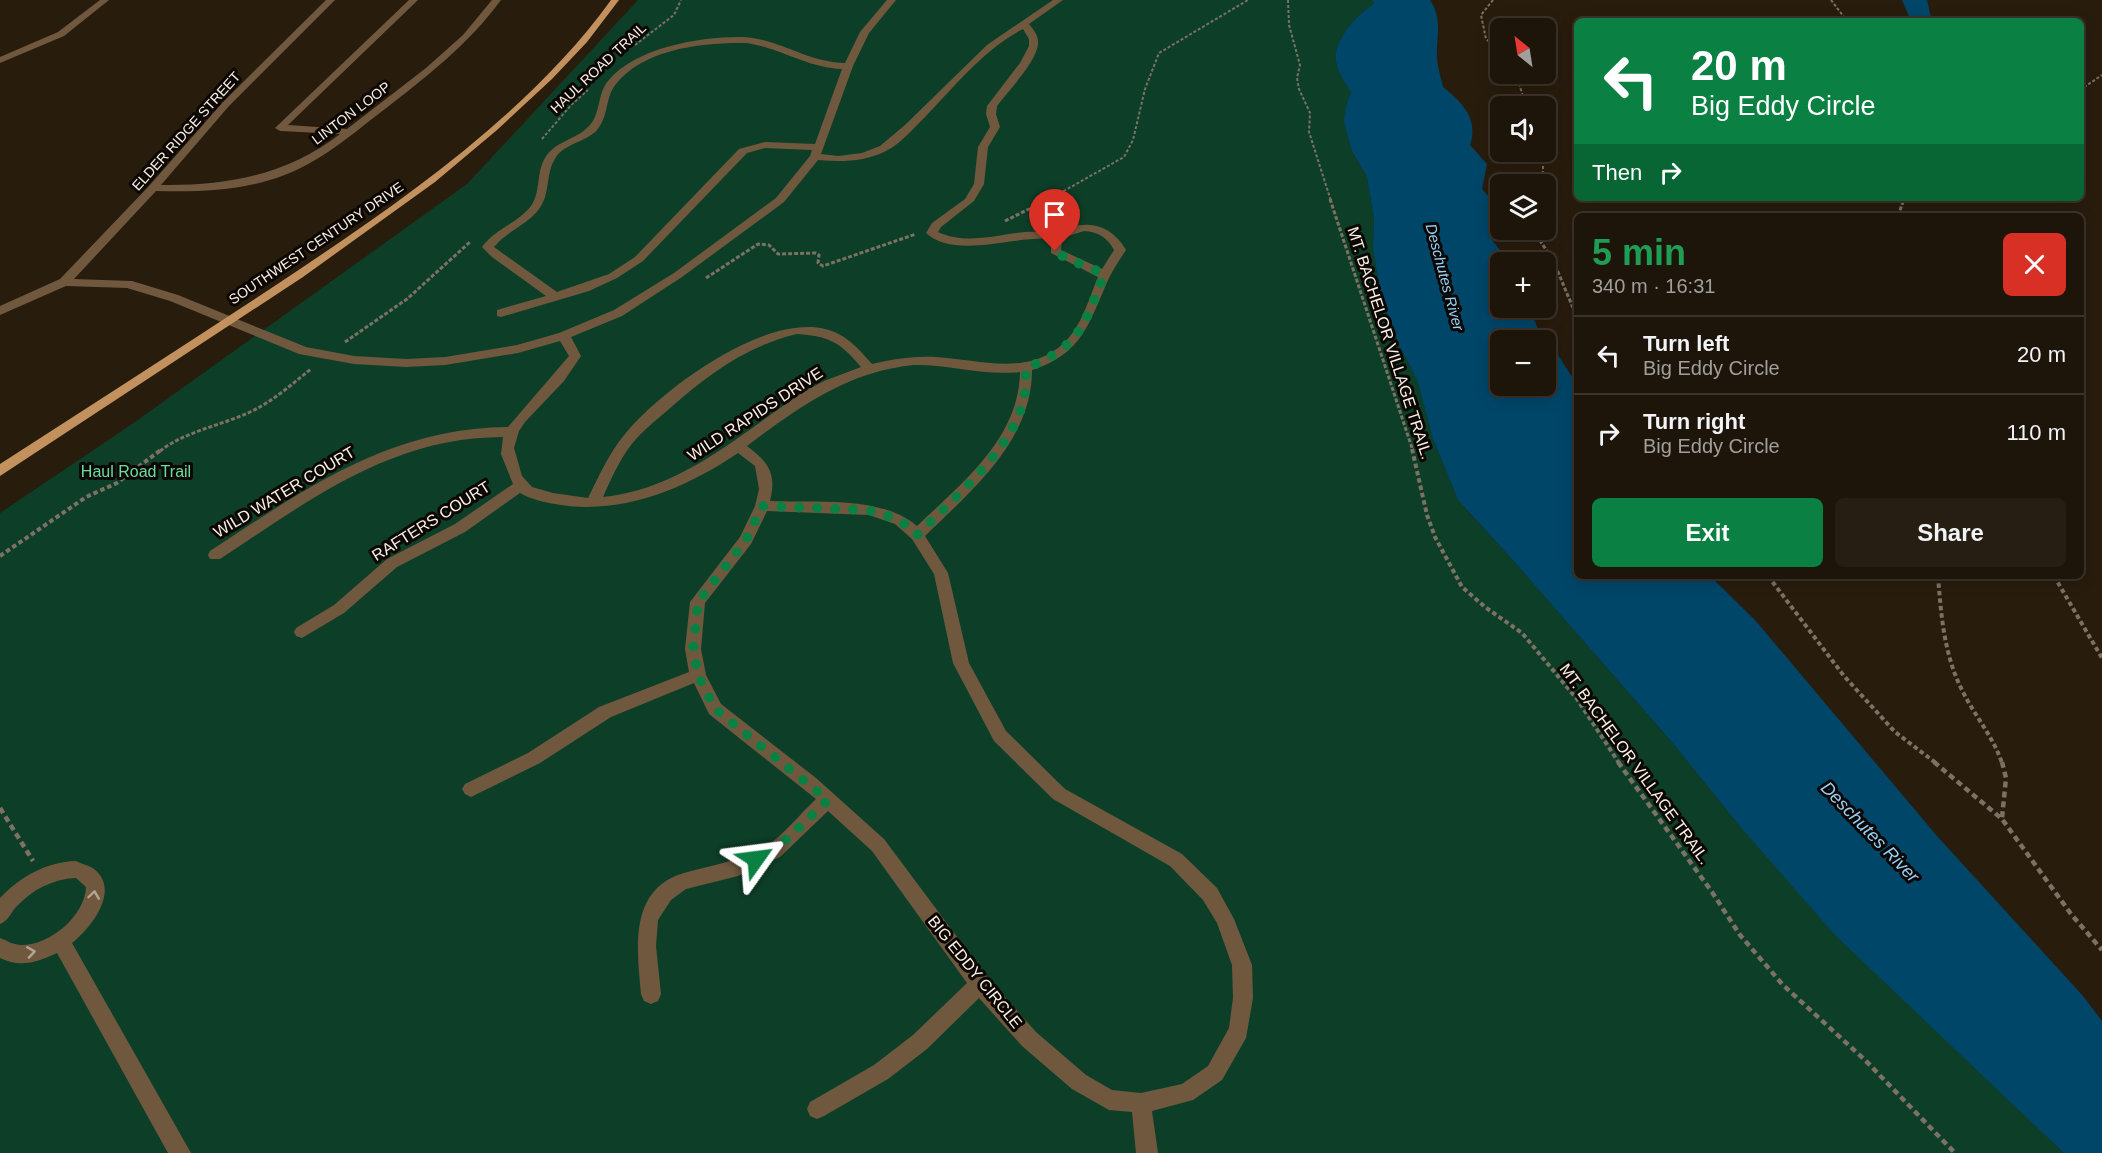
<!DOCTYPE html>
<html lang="en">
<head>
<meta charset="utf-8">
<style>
	:root { --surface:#1e150a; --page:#261e13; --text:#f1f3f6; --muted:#a19f9c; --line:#3c342b; --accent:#0b8043 }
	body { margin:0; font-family:Helvetica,sans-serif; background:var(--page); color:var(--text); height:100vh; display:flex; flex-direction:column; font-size:22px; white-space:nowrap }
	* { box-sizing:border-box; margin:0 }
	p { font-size:20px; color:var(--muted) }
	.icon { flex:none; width:33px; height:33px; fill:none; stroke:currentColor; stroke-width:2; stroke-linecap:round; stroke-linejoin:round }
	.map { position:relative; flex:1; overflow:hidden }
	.side { position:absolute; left:1574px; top:213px; width:510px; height:366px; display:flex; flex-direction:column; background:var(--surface); border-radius:9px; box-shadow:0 3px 15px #0003,0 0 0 2px var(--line) }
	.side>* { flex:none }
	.hud { position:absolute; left:1574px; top:18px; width:510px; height:183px; border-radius:9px; box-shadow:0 3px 15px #0003,0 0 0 2px var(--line); background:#0b8043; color:#fff; overflow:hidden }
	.needle { width:39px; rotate:330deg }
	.fabs { position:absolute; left:1490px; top:18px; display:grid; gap:12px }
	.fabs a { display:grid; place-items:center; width:66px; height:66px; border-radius:9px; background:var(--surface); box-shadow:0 3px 15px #0003,0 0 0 2px var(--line); font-size:30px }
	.pin { position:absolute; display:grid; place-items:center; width:51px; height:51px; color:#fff; margin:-62px -26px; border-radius:50% 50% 50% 0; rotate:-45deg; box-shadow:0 0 6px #0007 }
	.pin .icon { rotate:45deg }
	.me { position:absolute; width:66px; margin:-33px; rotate:59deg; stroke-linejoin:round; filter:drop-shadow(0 0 4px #0008) }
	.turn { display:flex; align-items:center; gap:21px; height:126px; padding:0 18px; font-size:27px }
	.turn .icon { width:78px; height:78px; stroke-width:2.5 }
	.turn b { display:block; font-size:42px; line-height:51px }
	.then { display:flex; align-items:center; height:57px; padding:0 18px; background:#0003; gap:12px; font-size:22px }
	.round { display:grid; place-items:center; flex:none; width:63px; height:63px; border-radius:9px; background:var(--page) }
	.summary { display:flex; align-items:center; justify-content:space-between; height:102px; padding:0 18px }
	h1 { font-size:36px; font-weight:800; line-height:45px; color:#1e9e55 }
	.action { display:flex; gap:12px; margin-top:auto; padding:12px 18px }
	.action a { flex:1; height:69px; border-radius:9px; background:var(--accent); color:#fff; font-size:24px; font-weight:800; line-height:69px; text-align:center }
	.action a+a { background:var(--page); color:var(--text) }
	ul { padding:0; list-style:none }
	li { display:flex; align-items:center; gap:18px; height:78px; padding:0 18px; border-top:2px solid var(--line) }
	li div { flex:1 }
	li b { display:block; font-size:22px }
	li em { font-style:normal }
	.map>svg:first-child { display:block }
	.green { fill:#0d3f28 }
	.water { fill:#004669 }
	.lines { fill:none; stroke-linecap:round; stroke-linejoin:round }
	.path-far3 { stroke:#7c7164; stroke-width:2; stroke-dasharray:3 2; stroke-linecap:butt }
	.path-far2 { stroke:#7c7164; stroke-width:3; stroke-dasharray:4 2; stroke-linecap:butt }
	.path-far1 { stroke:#7c7164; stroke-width:4; stroke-dasharray:4.5 3; stroke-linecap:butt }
	.path { stroke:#7c7164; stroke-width:4.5; stroke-dasharray:6 4; stroke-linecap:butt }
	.minor { fill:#70583f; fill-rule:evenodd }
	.major { fill:#c3915d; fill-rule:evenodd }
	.oneway { stroke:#b4a493 }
	.route { stroke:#0b8043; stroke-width:10; stroke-dasharray:0 18 }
	.labels { text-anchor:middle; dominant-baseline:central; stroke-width:6; stroke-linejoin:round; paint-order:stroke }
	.far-street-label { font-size:14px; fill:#f9f1e7; stroke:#0c0703 }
	.far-water-label { font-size:15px; font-style:italic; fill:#97d1f9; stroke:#0c0703 }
	.street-label { font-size:16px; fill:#f9f1e7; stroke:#0c0703 }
	.park-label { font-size:16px; fill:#68dda0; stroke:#0c0703 }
	.water-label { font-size:18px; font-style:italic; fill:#97d1f9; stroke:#0c0703 }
</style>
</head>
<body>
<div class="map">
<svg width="2102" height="1153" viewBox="0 0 2102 1153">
	<rect width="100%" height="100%" fill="#281c0d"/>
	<path class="green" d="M638 0H1372L1374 4C1358 13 1332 41 1336 62 1338 73 1345 83 1351 92L1346 106 1352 151 1367 177 1374 220 1373 249 1381 296 1399 345 1417 380 1433 439 1458 500 1511 558 1670 740 1738 824 1984 1075 2064 1153H0V513L135 422 467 184Z"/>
	<g class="water">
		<path d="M1372 0H1430C1443 19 1436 37 1437 59 1438 69 1441 78 1443 87 1462 102 1479 119 1470 145L1487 164 1482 189 1500 209V224L1489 227 1492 240 1503 254 1499 273 1500 308H1530L1542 340H1500V386H1545V346L1558 355 1576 383V576H1710L1755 620 1937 836 2083 996 2102 1021V1153H2064L1835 935 1738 824 1670 740 1511 558 1458 500 1433 439 1417 380 1399 345 1381 296 1373 249 1374 220 1367 177 1352 151 1344 122 1346 106 1351 92C1345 83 1338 73 1336 62 1332 41 1358 13 1374 4Z"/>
		<path d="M1902 0H1927L1932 21H1911Z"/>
	</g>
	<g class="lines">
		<g class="path-far3">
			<path d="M1288 0 1289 25 1300 65 1297 78 1299 89 1310 113 1309 132 1331 201"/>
			<path d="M1493 0 1481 15 1486 39 1500 51"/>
			<path d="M1831 0 1847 21"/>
			<path d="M635 45 674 15 681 0"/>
			<path d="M1516 74 1526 106"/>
			<path d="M2080 90 2102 75"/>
			<path d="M542 139 572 104 588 90"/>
			<path d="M1542 184 1544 152"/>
			<path d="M1046 201 1124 157 1133 140 1145 89 1159 53 1248 0"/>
			<path d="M1903 201 1904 198"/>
		</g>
		<g class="path-far2">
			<path d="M1330 199 1413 451"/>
			<path d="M1898 216 1904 199"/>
			<path d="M1005 221 1049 199"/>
			<path d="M1533 230 1553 260 1576 315"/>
			<path d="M706 278 758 244 769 245 778 254 816 253 819 255 818 263 823 266 916 234"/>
			<path d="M345 342 407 299 470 242"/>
			<path d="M160 451C186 431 220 426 250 412 272 402 292 384 311 369"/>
		</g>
		<g class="path-far1">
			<path d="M1412 449 1427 515 1435 537 1462 587 1485 607 1522 633 1577 699 1619 763"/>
			<path d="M0 556 86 497 117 483 162 449"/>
			<path d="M1768 576 1844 676 1895 732 1936 763"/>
			<path d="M1938 576C1941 614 1944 655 1962 690 1974 715 1993 736 2002 763"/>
			<path d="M2054 576 2102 658"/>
		</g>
		<g class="path">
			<path d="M1618 762 1712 892 1740 935 1783 985 1865 1060 1955 1153"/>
			<path d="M1934 762 2002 819 2071 914 2102 950"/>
			<path d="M2002 762 2006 778 2002 818"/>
			<path d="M0 808 33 861"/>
		</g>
		<g class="minor">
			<path d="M100 0H109L64 36 0 63V57L58 32Z"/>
			<path d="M326 0H335L229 106 161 185C227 186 287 175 340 134L280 131 275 128 409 0H418L288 125 347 129 426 68 463 35 492 0H501C468 45 425 78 381 112 350 136 320 162 282 176 242 191 198 192 156 191L74 279 132 281 178 295 306 347 354 356 406 359 445 357 517 345 559 333 614 310 674 273 776 198 810 156 812 150 765 148 747 153 643 261 617 278 589 291 501 317 497 316V310L546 296 492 257 482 247C495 229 518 223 531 206 541 192 536 173 545 158 555 141 576 140 589 126 601 114 597 94 608 81 635 47 703 36 744 37 779 39 809 63 845 63L860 32 887 0H896L869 33 853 66 821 154 838 156 862 153 880 146 905 125 987 45 1053 0H1063L1029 24C1033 29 1038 35 1038 41 1040 59 1007 92 997 106L996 114 1000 127 988 147 984 184 974 201 941 227 938 232C966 245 996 235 1025 232 1035 231 1044 233 1053 232 1059 232 1065 228 1071 227 1095 220 1114 229 1126 250 1120 259 1114 268 1109 278 1089 322 1083 354 1032 370 1032 441 972 490 925 536L948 573 969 663 1006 731 1065 789 1182 854 1217 888 1234 919 1252 965 1253 998 1246 1038 1222 1080 1193 1100 1152 1111 1158 1153H1136L1132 1112 1109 1110 1072 1089 1022 1046 979 998 927 1049 888 1079 824 1116 817 1119 810 1116 807 1109 810 1102 874 1065 913 1035 967 983 872 851 828 811 780 857 738 876 686 889 671 900 658 920 656 946 661 994 658 1001 651 1004 644 1001 641 994C637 950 628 889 684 873 712 865 740 861 766 846 783 836 801 813 816 799L709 714 694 683 611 717 540 763 477 794 471 797 465 794 462 789 465 784 528 753 599 707 689 672 685 649 690 602 740 537 755 506 759 489 755 466 738 453C685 489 620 516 555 504 543 502 530 499 520 493L465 532 397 567 344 613 302 638 296 636 294 632 296 628 334 605 387 559 455 524 513 484 501 454 503 437C391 437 310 500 220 559H210L208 555 210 551C305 489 389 428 508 427L569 356 560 341 518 353 445 365 406 367 354 364 299 354 170 301 127 288 66 286 0 315V306L60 279 149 186 223 102ZM1023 29 1029 39V46L1020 63 987 106 986 114 990 127 978 147 974 184 965 199 932 223 926 233C955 260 1015 235 1051 239V253L1098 277C1090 296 1084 318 1071 335 1036 379 983 360 936 357 914 356 893 359 872 364 859 349 846 334 825 329 764 314 662 389 625 434 609 453 599 476 588 498L553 493 532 487 522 476 514 448 519 431 525 422 564 381 581 356 571 337 622 316 682 277 784 202 818 160C841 162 864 162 886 151 900 144 913 129 924 118 954 87 985 48 1023 29ZM747 43C780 48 808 68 842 69L815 144 765 142 739 149 635 257 609 274 557 292 494 247C507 231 527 225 539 209 551 193 545 173 556 157 566 143 586 142 597 130 609 116 605 97 616 84 644 48 705 42 747 43ZM1084 231C1098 232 1107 237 1114 250L1102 269 1061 250 1062 238ZM797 334C829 336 840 342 861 367L824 381 805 391C741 433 683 489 603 497 611 479 619 461 631 445 642 431 655 421 668 410 706 376 746 346 797 334ZM913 365C949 364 984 376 1020 372 1019 439 961 484 917 526 881 495 815 503 770 501 777 473 768 462 747 446 799 407 847 372 913 365ZM767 511 869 515 895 524 912 539 934 574 953 663 994 741 1053 799 1170 866 1203 900 1217 923 1232 965 1233 998 1229 1028 1208 1066 1182 1084 1141 1093 1112 1090 1086 1075 1036 1032 987 977 884 839 816 778 721 704 706 675 701 649 705 603 751 544Z"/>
			<path d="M76 861C81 864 89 865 94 869 121 890 91 928 72 943L191 1153H168L57 953C38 962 20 968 0 958V938C8 941 13 945 22 945 50 945 85 916 86 887L76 878C52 879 32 890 16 907 10 914 8 921 0 924V898C20 877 46 862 76 861Z"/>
		</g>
		<path class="major" d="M611 0H619L587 42 552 79 497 130 435 182 303 277 0 476V464C90 406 180 348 270 289 389 210 527 117 611 0Z"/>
	</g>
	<defs><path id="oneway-chevron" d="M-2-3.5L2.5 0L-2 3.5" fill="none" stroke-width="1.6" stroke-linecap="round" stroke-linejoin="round" transform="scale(1.5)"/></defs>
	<g class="oneway">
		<use href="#oneway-chevron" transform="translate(94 895) rotate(-82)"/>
		<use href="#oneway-chevron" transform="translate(31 952) rotate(-9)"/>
	</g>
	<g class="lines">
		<path class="route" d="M756 859 774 851 828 800 715 709 698 675 693 649 698 602 746 540 762 506 868 510 900 520 917 535C954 498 1019 445 1025 391 1026 384 1026 376 1026 368 1080 347 1084 325 1104 275 1089 265 1070 263 1055 251"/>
	</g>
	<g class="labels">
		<g class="far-street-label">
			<text transform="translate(598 68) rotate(-43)">HAUL ROAD TRAIL</text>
			<text transform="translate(351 113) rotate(-37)">LINTON LOOP</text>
			<text transform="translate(186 131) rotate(-48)">ELDER RIDGE STREET</text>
			<text transform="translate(316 243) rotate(-34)">SOUTHWEST CENTURY DRIVE</text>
		</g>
		<g class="far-water-label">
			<text transform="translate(1445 277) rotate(75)">Deschutes River</text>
		</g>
		<g class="street-label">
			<text transform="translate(1390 343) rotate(72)">MT. BACHELOR VILLAGE TRAIL.</text>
			<text transform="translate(755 414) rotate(-33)">WILD RAPIDS DRIVE</text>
			<text transform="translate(284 492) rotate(-31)">WILD WATER COURT</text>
			<text transform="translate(431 521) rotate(-32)">RAFTERS COURT</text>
			<text transform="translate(1635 764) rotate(54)">MT. BACHELOR VILLAGE TRAIL.</text>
			<text transform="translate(975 972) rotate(51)">BIG EDDY CIRCLE</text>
		</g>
		<g class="park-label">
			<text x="136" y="471">Haul Road Trail</text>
		</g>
		<g class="water-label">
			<text transform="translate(1870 832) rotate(46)">Deschutes River</text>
		</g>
	</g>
</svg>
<div class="fabs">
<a><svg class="needle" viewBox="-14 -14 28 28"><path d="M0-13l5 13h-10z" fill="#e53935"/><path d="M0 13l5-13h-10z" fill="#a19f9c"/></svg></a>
<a><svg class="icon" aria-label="sound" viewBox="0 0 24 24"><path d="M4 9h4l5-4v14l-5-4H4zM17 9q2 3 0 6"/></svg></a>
<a><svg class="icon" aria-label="layers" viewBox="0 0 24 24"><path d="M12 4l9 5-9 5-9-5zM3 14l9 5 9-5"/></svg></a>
<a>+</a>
<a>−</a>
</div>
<div class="pin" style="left:1055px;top:251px;background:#d93025"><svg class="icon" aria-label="arrive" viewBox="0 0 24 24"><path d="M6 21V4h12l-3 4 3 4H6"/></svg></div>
<svg class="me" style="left:756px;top:859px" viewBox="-20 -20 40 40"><path d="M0-17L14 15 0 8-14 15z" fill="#0b8043" stroke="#fff" stroke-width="4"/></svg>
<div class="hud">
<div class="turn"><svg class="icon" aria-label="left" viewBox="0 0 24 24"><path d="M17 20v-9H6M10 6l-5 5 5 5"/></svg><div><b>20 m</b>Big Eddy Circle</div></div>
<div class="then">Then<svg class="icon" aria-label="right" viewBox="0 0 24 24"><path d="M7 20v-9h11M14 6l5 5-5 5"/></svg></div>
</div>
<section class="side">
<div class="summary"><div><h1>5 min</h1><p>340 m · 16:31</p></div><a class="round" style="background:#d93025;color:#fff"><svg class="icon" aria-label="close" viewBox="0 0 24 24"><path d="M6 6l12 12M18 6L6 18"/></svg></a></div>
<ul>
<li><svg class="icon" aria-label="left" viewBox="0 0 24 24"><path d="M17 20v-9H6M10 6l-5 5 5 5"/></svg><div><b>Turn left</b><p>Big Eddy Circle</p></div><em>20 m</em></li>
<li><svg class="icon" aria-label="right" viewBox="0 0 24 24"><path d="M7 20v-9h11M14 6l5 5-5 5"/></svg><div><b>Turn right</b><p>Big Eddy Circle</p></div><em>110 m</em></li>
</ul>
<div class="action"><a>Exit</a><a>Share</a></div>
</section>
</div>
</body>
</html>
